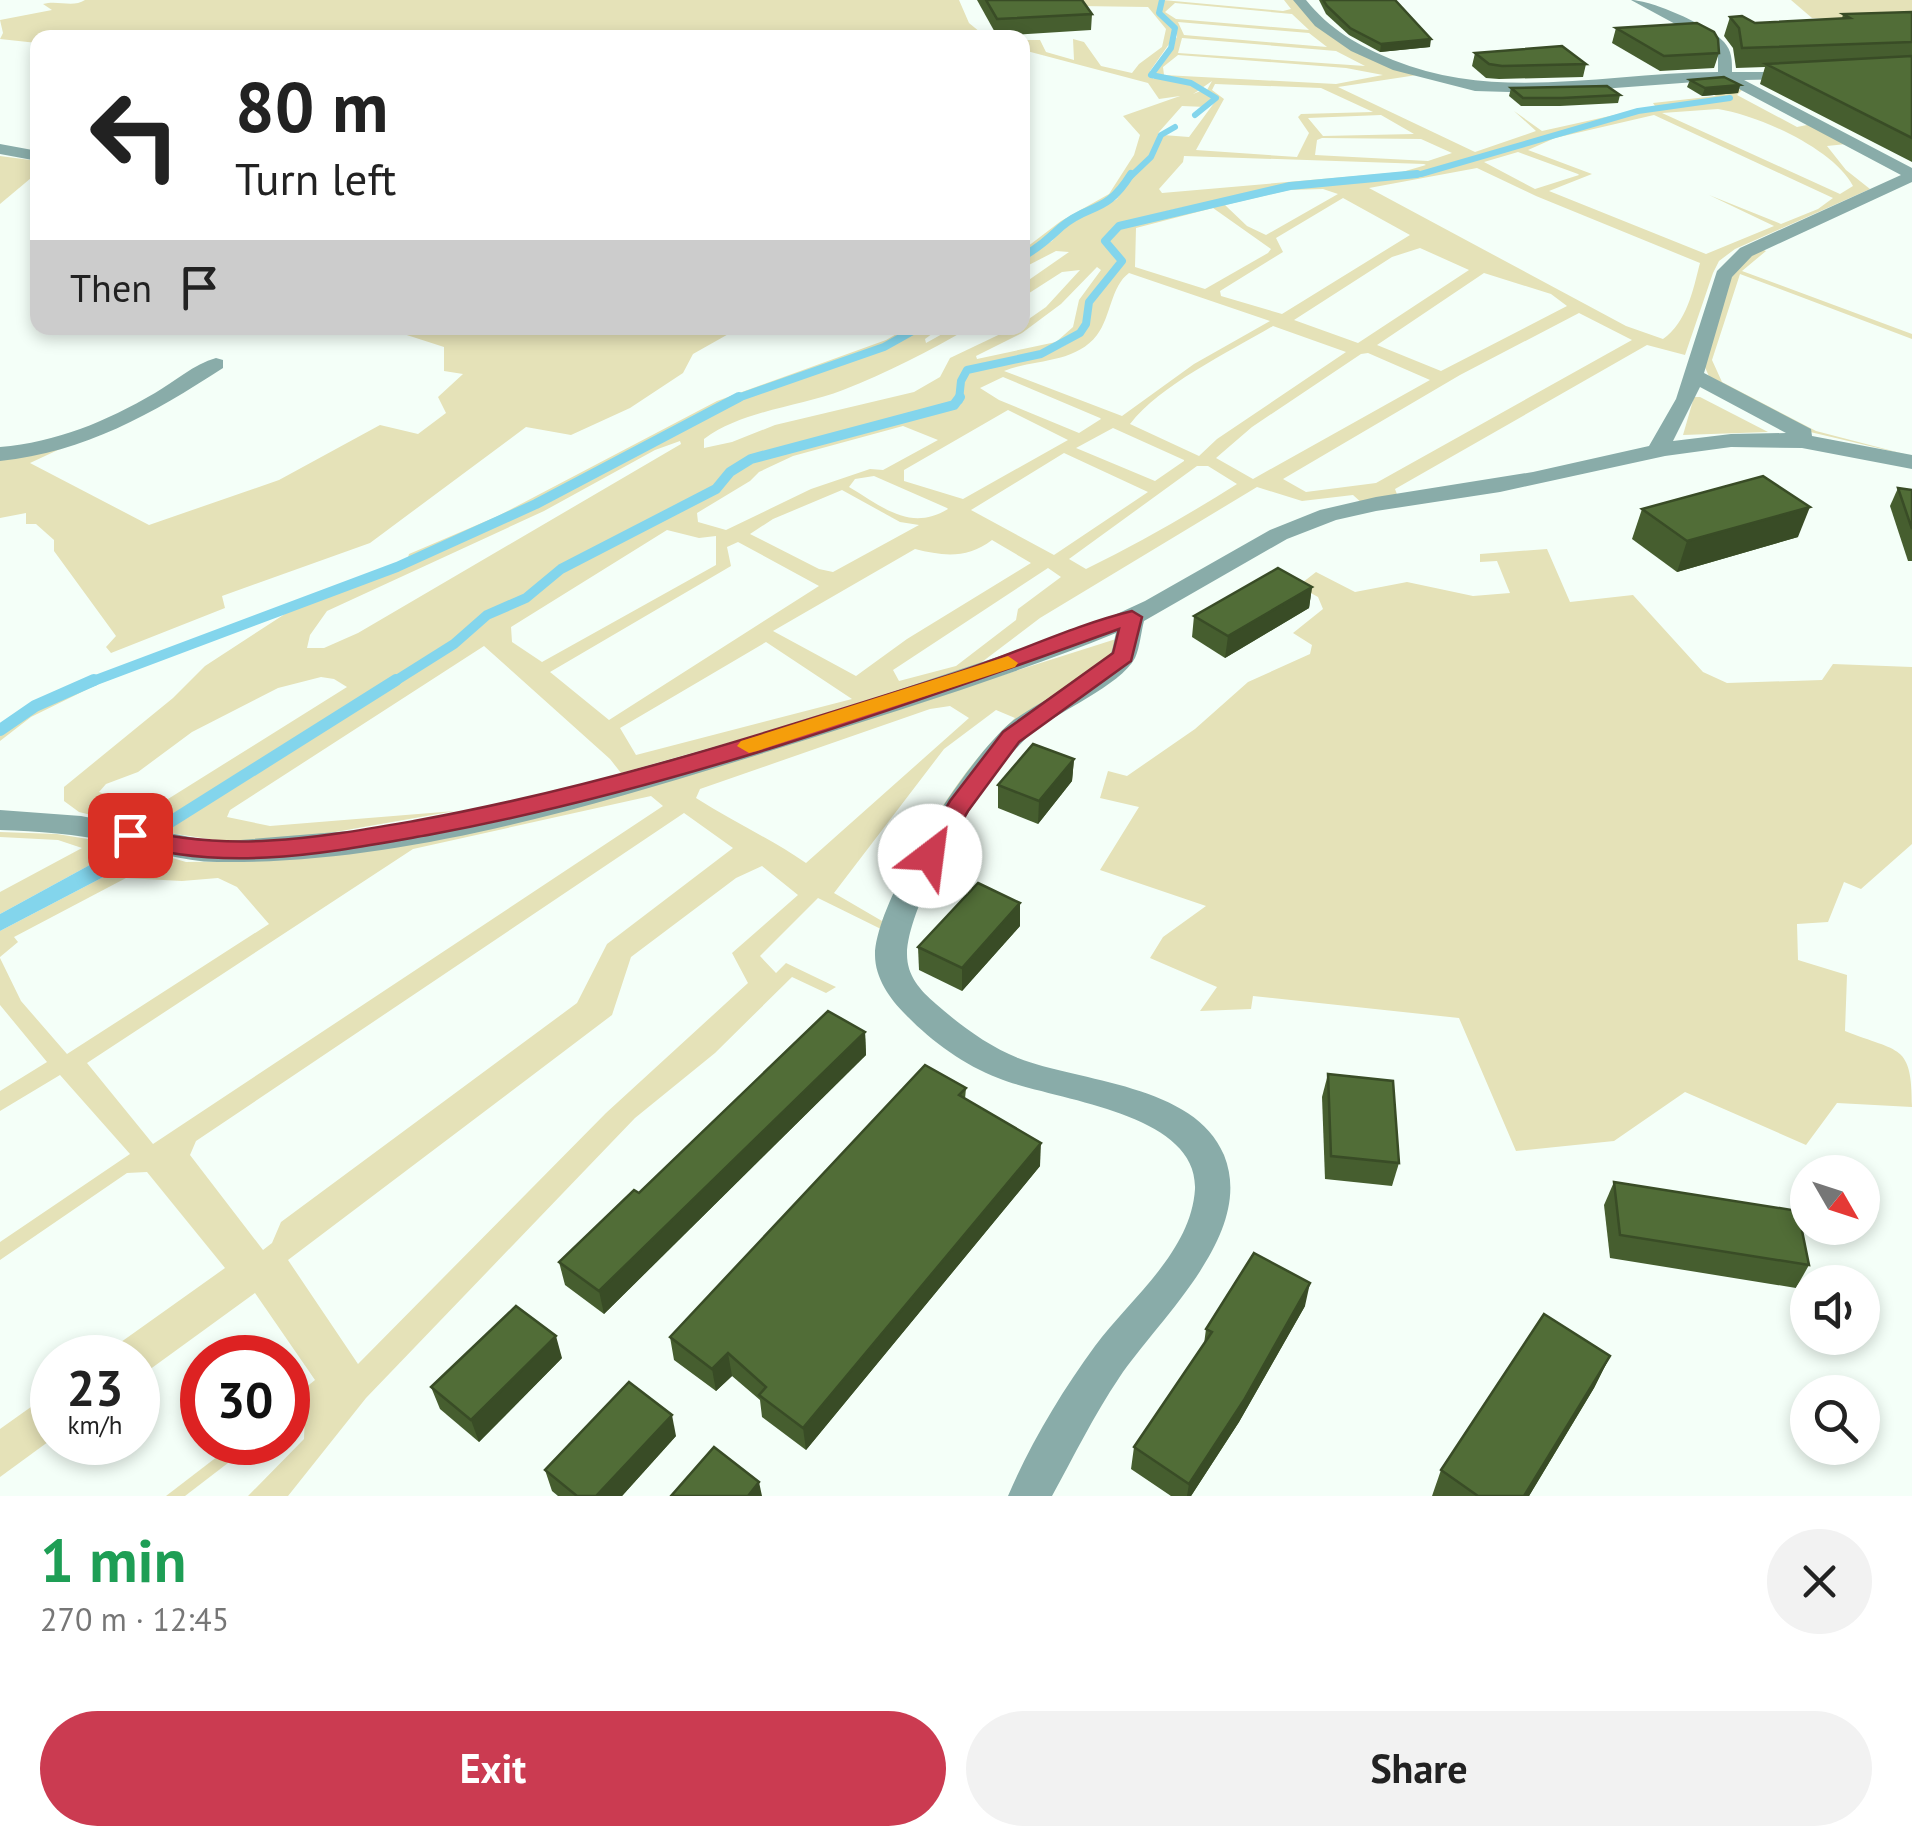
<!DOCTYPE html>
<html lang="en">
<head>
<meta charset="utf-8">
<style>
	:root { --surface:#fff; --page:#f2f2f2; --text:#222; --muted:#767676; --accent:#cb3b51 }
	body { margin:0; font-family:"PT Sans",sans-serif; background:var(--page); color:var(--text); height:100vh; display:flex; flex-direction:column; font-size:38px; white-space:nowrap }
	* { box-sizing:border-box; margin:0 }
	p { font-size:32px; color:var(--muted) }
	.icon { flex:none; width:55px; height:55px; fill:none; stroke:currentColor; stroke-width:2; stroke-linecap:round; stroke-linejoin:round }
	.map { position:relative; height:1496px; overflow:hidden }
	.drawer { display:flex; flex-direction:column; background:var(--surface); flex:1 }
	.drawer>* { flex:none }
	.guide { position:absolute; left:30px; top:30px; width:1000px; height:305px; border-radius:20px; box-shadow:0 5px 15px #0003; background:#fff; color:var(--text); overflow:hidden }
	.needle { width:65px; rotate:129deg }
	.tools { position:absolute; left:1790px; top:1155px; display:grid; gap:20px }
	.tools a { display:grid; place-items:center; width:90px; height:90px; border-radius:50%; background:var(--surface); box-shadow:0 5px 15px #0003; font-size:50px }
	.speed { position:absolute; left:30px; top:1335px; display:flex; gap:20px; font-size:50px; font-weight:700; text-align:center }
	.speed>* { display:grid; place-content:center; width:130px; height:130px; border-radius:50%; background:var(--surface); box-shadow:0 5px 15px #0003; line-height:1 }
	.speed small { font-size:25px; font-weight:400 }
	.speed .limit { border:15px solid #d22; background:#fff; color:#111 }
	.pin { position:absolute; display:grid; place-items:center; width:85px; height:85px; color:#fff; margin:-42px; border-radius:20px; box-shadow:0 5px 15px #0006 }
	.me { position:absolute; width:110px; margin:-55px; rotate:30deg; stroke-linejoin:round; filter:drop-shadow(0 0 8px #0008) }
	.turn { display:flex; align-items:center; gap:35px; height:210px; padding:0 40px; font-size:45px }
	.turn .icon { width:130px; height:130px; stroke-width:2.5 }
	.turn b { display:block; font-size:70px; line-height:85px }
	.then { display:flex; align-items:center; height:95px; padding:0 40px; background:#0003; gap:20px; font-size:38px }
	.round { display:grid; place-items:center; flex:none; width:105px; height:105px; border-radius:52px; background:var(--page) }
	.overview { display:flex; align-items:center; justify-content:space-between; height:170px; padding:0 40px }
	h1 { font-size:60px; font-weight:700; line-height:75px; color:#1e9e55 }
	.button { display:flex; gap:20px; margin-top:auto; padding:20px 40px }
	.button a { flex:1; height:115px; border-radius:60px; background:var(--accent); color:#fff; font-size:40px; font-weight:700; line-height:115px; text-align:center }
	.button a+a { background:var(--page); color:var(--text) }
	.map>svg:first-child { display:block }
	.green { fill:#e5e2b8; fill-rule:evenodd }
	.water { fill:#83d5ec }
	.lines { fill:none; stroke-linecap:round; stroke-linejoin:round }
	.stream-far3 { stroke:#83d5ec; stroke-width:6 }
	.stream-far2 { stroke:#83d5ec; stroke-width:8 }
	.stream-far1 { stroke:#83d5ec; stroke-width:10 }
	.stream { stroke:#83d5ec; stroke-width:12 }
	.minor { fill:#89aca9; fill-rule:evenodd }
	.wall { fill:#465e2f }
	.shaded-wall { fill:#394c26 }
	.building { fill:#516d37; stroke:#394c26; stroke-width:2.5 }
	.route { fill:#cb3b51; stroke:#842635; stroke-width:2.5 }
	.slow { fill:#f59e0b }
</style>
</head>
<body>
<div class="map">
<svg width="1912" height="1496" viewBox="0 0 1912 1496">
	<rect width="100%" height="100%" fill="#f4fff8"/>
	<g class="green">
		<path d="M85 0H959L969 23 986 37 38 38 37 43 0 39 3 33 0 20 52 10 43 4C58 0 73 8 85 0Z"/>
		<path d="M1075 0H1161L1158 13 1171 24 1174 37 1150 71V76L1154 79 1153 71 1177 37 1174 24 1160 13 1163 0 1283 11 1291 9 1284 0H1295C1336 50 1360 54 1417 75L1338 87 1475 152 1536 131 1514 111 1542 131 1655 106 1653 103 1716 96 1692 82 1697 79 1742 90 1737 95 1797 127 1812 124 1846 144 1827 146 1846 170 1870 189 1735 249 1719 261 1713 273 1685 355 1647 345 1395 489 1398 497 1363 504 1353 495 1302 501 1257 487 1040 618 974 668 873 702 621 773 610 759 484 646 230 810 227 817 270 826 455 811 318 835 229 842 156 831 79 812 64 801V787L173 698 205 666 288 612 404 568 576 485 732 401 885 347 921 328H940L925 339 926 343 953 328H969C930 351 886 373 843 390 799 407 743 410 704 439V448L732 442 775 425 914 392 940 377 950 358 1013 328H1022L1023 323 1046 307 1080 270 1062 272 1023 297V284L1069 252 1056 251 1023 268V258L1052 241 1063 227 1117 199 1134 173 1153 157 1163 135 1189 137 1217 99 1207 90 1212 81 1202 88 1191 83 1201 89 1193 94 1203 90 1214 101 1206 107 1182 106 1159 132 1150 157 1130 173 1114 199 1060 226 1049 240 1023 256V250L1061 221 1109 194 1134 155 1140 135 1123 116 1180 96 1159 99 1148 83 1023 50V40H1040L1046 52 1074 60 1073 39 1084 42 1101 66 1132 73 1139 64 1162 47 1166 29 1148 7 1079 6ZM1175 3 1292 14 1309 30 1176 19 1165 12ZM1178 22 1309 33 1327 47 1184 35ZM1182 38 1336 51 1365 66 1178 53ZM1178 55 1346 68 1383 75 1336 84 1164 75 1163 67ZM1215 84 1321 88 1373 112 1301 114 1298 117 1309 133 1297 157 1196 150 1224 99 1212 90ZM1718 109C1758 115 1834 149 1853 186L1840 194 1662 113ZM1381 115 1414 134 1323 136 1308 118ZM1654 115 1833 198 1818 209 1781 224 1709 195 1774 226 1706 254 1549 191 1592 174 1528 150 1555 138ZM1322 138 1421 139 1452 153 1428 161 1315 155 1317 140ZM1518 152 1578 174 1579 175 1535 189 1484 162ZM1184 156 1424 164 1426 165 1402 172 1162 193 1159 189 1183 162ZM1477 168 1536 196 1700 263C1693 290 1687 322 1663 339L1626 326 1369 188ZM1323 189 1338 194 1266 235 1247 226 1225 205 1289 190ZM1343 198 1410 235 1282 314 1221 296 1220 291 1283 252 1276 238ZM1205 203C1178 214 1121 214 1107 241L1123 261 1091 303 1089 324C1062 361 1009 360 969 371L963 381V399L955 406 753 460 732 472 718 490 562 570 528 598 489 616 456 645 340 721 166 825 452 643 485 614 524 597 559 568 714 488 728 471 750 459 952 404 959 398V381L966 370 1039 353 1078 333 1085 324 1088 302 1120 261 1103 242C1112 220 1181 208 1205 203ZM1213 208 1271 249 1268 253 1205 289 1135 267 1136 228ZM1420 248 1469 270 1358 343 1294 320 1392 257ZM1097 267 1101 270 1079 300 1073 327 1056 342 977 359 976 356 1022 333 1061 304ZM1129 273 1270 321 1194 364 1122 416 1004 371C1033 359 1075 364 1097 335 1111 316 1111 286 1129 273ZM1484 273 1551 294 1567 306 1441 371 1377 345ZM1579 313 1632 340 1376 483 1306 492 1283 479 1460 375ZM1273 326 1346 352 1217 439 1199 456 1130 424C1160 385 1229 352 1273 326ZM1368 353 1430 380 1253 479 1216 458 1252 427 1361 354ZM1003 377 1100 418 1101 419 1079 433 999 400 980 388ZM1008 410 1068 440 963 499 904 481V470ZM903 426 938 440 883 470 870 469 811 489 726 530 698 522 697 513 750 481 759 472 793 456ZM1113 428 1184 460V461L1155 481 1076 448ZM680 441 681 444 358 633 324 648H307L310 635 327 611 544 511 655 450ZM1064 453 1148 492 1054 555 971 510ZM1197 466H1208L1237 484C1188 515 1139 543 1086 569L1069 559ZM874 476 947 508 948 509C910 532 883 507 849 487L855 479ZM842 490 900 522 919 525 833 572 819 569 750 534 773 519ZM667 530 699 538 716 536V565L542 662 512 642 511 627ZM992 540 1031 563 907 639 856 676 773 631 915 549C943 556 967 559 992 540ZM738 542 819 586 609 720 550 672 731 566 727 547ZM1048 568 1061 577 1018 609 1016 620 956 666 899 681 893 670ZM766 642 852 699 636 755 620 728ZM321 677 334 679 347 687 160 804 130 803 99 792 106 784 138 772 192 732 278 688Z"/>
		<path d="M1791 0H1912V24L1812 18Z"/>
		<path d="M0 156 38 161 37 173 0 204Z"/>
		<path d="M1761 249 1766 251 1742 271 1912 334V339L1740 274 1712 360 1722 382 1816 431 1912 456 1806 431 1711 381 1704 365 1727 283 1744 259Z"/>
		<path d="M385 328H727L732 332 693 354 683 373 630 408 571 435 526 427 370 543 222 596 225 608 111 653 106 647 116 636 54 551V540L36 524H26V513L0 518V456L60 449 30 463 149 525 279 480 380 425 418 434 446 413 438 397 463 374 444 371V347Z"/>
		<path d="M907 328H916L883 346 729 399 573 484 407 561 409 554 498 516 717 401 886 340Z"/>
		<path d="M1694 397H1700L1768 432 1683 435Z"/>
		<path d="M1547 549 1570 602 1633 595 1703 672 1727 683 1822 680 1833 664 1912 667V844L1861 889 1844 882 1828 922 1797 924 1798 960 1847 975 1845 1031C1900 1053 1912 1043 1912 1107L1837 1103 1806 1145 1685 1092 1614 1141 1516 1151 1459 1018 1253 996 1251 1009 1200 1011 1217 987 1150 958 1163 937 1206 906 1100 870 1139 807 1100 798 1108 771 1127 776 1195 729 1248 682 1310 654 1312 645 1293 633 1323 609 1318 597 1298 586 1316 572 1355 592 1407 582 1473 596 1510 593 1497 561 1480 562V554Z"/>
		<path d="M402 566 96 685 31 717 0 741V732C54 693 117 671 179 647 253 619 326 590 402 566Z"/>
		<path d="M1116 639 1115 658 1019 719 885 931 818 898 760 956 776 973 786 963 836 987 826 993 792 977 715 1053 635 1118 366 1398 288 1496H248L304 1439 305 1413 288 1416V1402L315 1380 255 1293 138 1378V1358L100 1357 225 1268 147 1172 127 1173 0 1260V1242L130 1154 60 1075 0 1111V1091L47 1062 0 1005V958L21 1001 67 1054 269 924 237 887 218 878 182 881 126 878 14 937 18 942 0 957V931L136 860 119 849 0 914V892L82 848 58 840 0 837V832L57 834 131 846 186 862 257 861 745 757ZM950 706 969 718 806 863C770 838 733 822 696 798L700 789 930 709ZM996 710 1015 718C955 774 915 847 882 921L834 893 944 749ZM651 796 663 806 153 1144 87 1063 413 849ZM684 813 733 848 607 944 577 1003 281 1222 272 1243 263 1250 190 1155 196 1141ZM762 866 798 895 732 953 748 983 606 1113 358 1364 288 1260 612 1015 631 957 736 878Z"/>
		<path d="M52 1392V1439L0 1477V1429Z"/>
		<path d="M235 1443H254L185 1496H166Z"/>
	</g>
	<path class="water" d="M119 849 136 860 0 931V914Z"/>
	<g class="lines">
		<g class="stream-far3">
			<path d="M1162 0 1159 13 1175 28 1171 48 1151 75 1191 83 1216 98 1195 115"/>
			<path d="M1130 177 1151 157 1161 135 1175 127"/>
			<path d="M1390 177 1421 174 1638 111 1730 98"/>
		</g>
		<g class="stream-far2">
			<path d="M1022 257C1038 248 1048 239 1061 227 1090 202 1105 216 1131 174"/>
			<path d="M732 400 884 347 918 328"/>
			<path d="M959 400 961 381 967 370 1041 354 1080 333 1086 324 1089 302 1122 261 1105 241 1119 226 1290 186 1417 174"/>
		</g>
		<g class="stream-far1">
			<path d="M88 683 397 567 536 504 739 397"/>
			<path d="M392 683 454 644 487 615 526 598 561 569 716 489 730 472 751 459 954 405 960 397"/>
		</g>
		<g class="stream">
			<path d="M0 730 35 706 94 680"/>
			<path d="M167 824 396 680"/>
		</g>
		<g class="minor">
			<path d="M1293 0H1306C1329 29 1359 46 1393 60 1500 103 1607 72 1718 72V53L1712 44 1631 0C1651 0 1711 26 1724 42 1732 51 1732 60 1732 72H1805V78L1800 79 1744 80 1912 168V182L1752 256 1732 277 1704 373 1811 429 1812 436 1912 455V469L1802 448 1731 447 1665 456 1500 492 1376 511 1336 520 1287 539 1144 621C1141 632 1140 647 1135 658 1120 686 1058 711 1032 733 989 769 908 899 907 954 907 976 920 990 936 1004 960 1025 988 1046 1018 1058 1079 1082 1195 1084 1224 1155 1256 1234 1159 1318 1119 1378 1094 1415 1074 1456 1052 1496H1008C1030 1444 1062 1391 1095 1346 1130 1299 1191 1252 1195 1189 1198 1111 1051 1100 998 1078 964 1065 931 1041 905 1014 890 999 875 978 875 955 876 899 967 760 1010 723 1032 705 1098 674 1110 655 1113 650 1114 640 1116 633 1008 677 896 711 786 746 607 802 406 865 217 862 182 862 147 849 113 842 76 834 38 831 0 830V810L81 816 216 842 374 829 538 797 803 722 1093 625 1145 601 1270 530 1320 510 1376 497 1533 472 1649 446 1676 399 1717 271 1740 248 1901 175 1722 80 1548 93 1475 91 1393 70 1351 51 1315 26ZM1700 387 1786 433 1731 434 1673 441Z"/>
			<path d="M0 144 38 151V161L0 154Z"/>
			<path d="M216 358 223 360V368C152 414 85 452 0 461V447C57 442 105 422 155 393 174 382 194 364 216 358Z"/>
		</g>
	</g>
	<g class="wall">
		<path d="M977 0H1082L1092 14 1091 30 997 36Z"/>
		<path d="M1319 0H1395L1430 47 1380 52 1349 35 1326 14Z"/>
		<path d="M1912 12V162L1760 84 1765 67 1736 68 1733 48 1724 36 1730 17 1755 23 1842 19 1843 14Z"/>
		<path d="M1616 28 1719 53 1714 68 1660 71 1612 43Z"/>
		<path d="M1475 53 1586 64 1583 77 1499 79 1486 78 1472 66Z"/>
		<path d="M1690 80 1740 85 1738 93 1702 96 1687 87Z"/>
		<path d="M1511 88 1620 95 1618 103 1560 106H1521L1509 96Z"/>
		<path d="M1898 488 1912 490V561H1908L1890 506Z"/>
		<path d="M1642 509 1798 537 1677 572 1632 539Z"/>
		<path d="M1312 587 1309 608 1225 658 1192 637 1194 616Z"/>
		<path d="M1074 759 1072 781 1038 824 998 808V785Z"/>
		<path d="M1020 926 962 991 919 970 918 947Z"/>
		<path d="M865 1032 866 1055 604 1314 565 1285 559 1262 639 1193Z"/>
		<path d="M1328 1074 1399 1163 1392 1186 1325 1179 1322 1097Z"/>
		<path d="M966 1088 965 1099 1040 1166 806 1450 762 1417 760 1400 732 1376 716 1391 674 1360 670 1337Z"/>
		<path d="M1614 1182 1809 1265 1796 1288 1610 1258 1604 1205Z"/>
		<path d="M1305 1306 1239 1422 1191 1496H1171L1131 1469 1134 1447 1204 1344 1206 1329Z"/>
		<path d="M1610 1356 1594 1388 1529 1496H1432L1441 1470Z"/>
		<path d="M562 1358 479 1442 440 1409 431 1387Z"/>
		<path d="M676 1436 622 1496H558L552 1491 545 1470Z"/>
	</g>
	<g class="shaded-wall">
		<path d="M1431 39 1430 47 1380 52 1381 44Z"/>
		<path d="M1740 85 1738 93 1702 96 1705 88Z"/>
		<path d="M1810 507 1798 537 1677 572 1687 541Z"/>
		<path d="M1312 587 1309 608 1225 658 1228 636Z"/>
		<path d="M1074 759 1072 781 1038 824 1039 801Z"/>
		<path d="M1020 903V926L962 991V968Z"/>
		<path d="M865 1032 866 1055 604 1314 599 1291Z"/>
		<path d="M1041 1143 1040 1166 806 1450 803 1428Z"/>
		<path d="M1310 1283 1305 1306 1239 1422 1191 1496H1187L1189 1484Z"/>
		<path d="M556 1336 562 1358 479 1442 471 1420Z"/>
		<path d="M728 1353 732 1376 716 1391 712 1369Z"/>
		<path d="M1610 1356 1594 1388 1529 1496H1524Z"/>
		<path d="M672 1415 676 1436 622 1496H596Z"/>
		<path d="M759 1482 762 1496H748Z"/>
	</g>
	<g class="building">
		<path d="M986 0H1082L1092 14 997 19Z"/>
		<path d="M1323 0H1395L1431 39 1381 44 1350 28 1327 6Z"/>
		<path d="M1912 12V42L1742 48 1739 28 1730 17 1742 16 1755 23 1850 18 1843 14Z"/>
		<path d="M1697 23 1714 32 1718 39 1719 53 1664 56 1616 28Z"/>
		<path d="M1562 46 1586 64 1502 66 1489 64 1475 53Z"/>
		<path d="M1912 56V138L1766 64Z"/>
		<path d="M1724 77 1740 85 1705 88 1690 80Z"/>
		<path d="M1607 86 1620 95 1562 98H1523L1511 88Z"/>
		<path d="M1763 476 1810 507 1687 541 1642 509Z"/>
		<path d="M1898 488 1912 490V529Z"/>
		<path d="M1278 568 1312 587 1228 636 1194 616Z"/>
		<path d="M1033 744 1074 759 1039 801 998 785Z"/>
		<path d="M978 883 1020 903 962 968 918 947Z"/>
		<path d="M828 1011 865 1032 599 1291 559 1262 634 1190 639 1193Z"/>
		<path d="M925 1065 966 1088 959 1095 1041 1143 803 1428 759 1395 766 1387 728 1353 712 1369 670 1337Z"/>
		<path d="M1328 1074 1393 1081 1399 1163 1331 1156Z"/>
		<path d="M1614 1182 1798 1211 1809 1265 1620 1235Z"/>
		<path d="M1254 1253 1310 1283 1244 1400 1189 1484 1134 1447 1212 1332 1206 1329Z"/>
		<path d="M516 1306 556 1336 471 1420 431 1387Z"/>
		<path d="M1544 1314 1610 1356 1524 1496H1478L1441 1470Z"/>
		<path d="M629 1382 672 1415 596 1496H577L545 1470Z"/>
		<path d="M714 1447 759 1482 748 1496H671Z"/>
	</g>
	<path class="route" d="M1132 611 1142 617 1131 661 1019 742 968 811 939 861 930 864 918 856 950 801 1003 732 1113 653 1119 629C893 711 664 791 428 835 326 853 223 874 121 841L118 835 130 827C227 854 316 838 414 821 601 787 773 731 953 674 1013 655 1071 626 1132 611Z"/>
	<path class="slow" d="M1008 656 1018 663 1015 667 757 751 749 753 737 746 741 741Z"/>
</svg>
<div class="tools">
<a><svg class="needle" viewBox="-14 -14 28 28"><path d="M0-13l5 13h-10z" fill="#e53935"/><path d="M0 13l5-13h-10z" fill="#767676"/></svg></a>
<a><svg class="icon" aria-label="sound" viewBox="0 0 24 24"><path d="M4 9h4l5-4v14l-5-4H4zM17 9q2 3 0 6"/></svg></a>
<a><svg class="icon" aria-label="search" viewBox="0 0 24 24"><circle cx="10" cy="10" r="6"/><path d="M15 15l6 6"/></svg></a>
</div>
<div class="speed"><div>23<small>km/h</small></div><div class="limit">30</div></div>
<div class="pin" style="left:130px;top:835px;background:#d93025"><svg class="icon" aria-label="arrive" viewBox="0 0 24 24"><path d="M6 21V4h12l-3 4 3 4H6"/></svg></div>
<svg class="me" style="left:930px;top:856px" viewBox="-20 -20 40 40"><circle r="19" fill="#fff"/><path d="M0-13L10 11 0 6-10 11z" fill="#cb3b51"/></svg>
<div class="guide">
<div class="turn"><svg class="icon" aria-label="left" viewBox="0 0 24 24"><path d="M17 20v-9H6M10 6l-5 5 5 5"/></svg><div><b>80 m</b>Turn left</div></div>
<div class="then">Then<svg class="icon" aria-label="arrive" viewBox="0 0 24 24"><path d="M6 21V4h12l-3 4 3 4H6"/></svg></div>
</div>
</div>
<section class="drawer">
<div class="overview"><div><h1>1 min</h1><p>270 m · 12:45</p></div><a class="round"><svg class="icon" aria-label="close" viewBox="0 0 24 24"><path d="M6 6l12 12M18 6L6 18"/></svg></a></div>
<div class="button"><a>Exit</a><a>Share</a></div>
</section>
</body>
</html>
